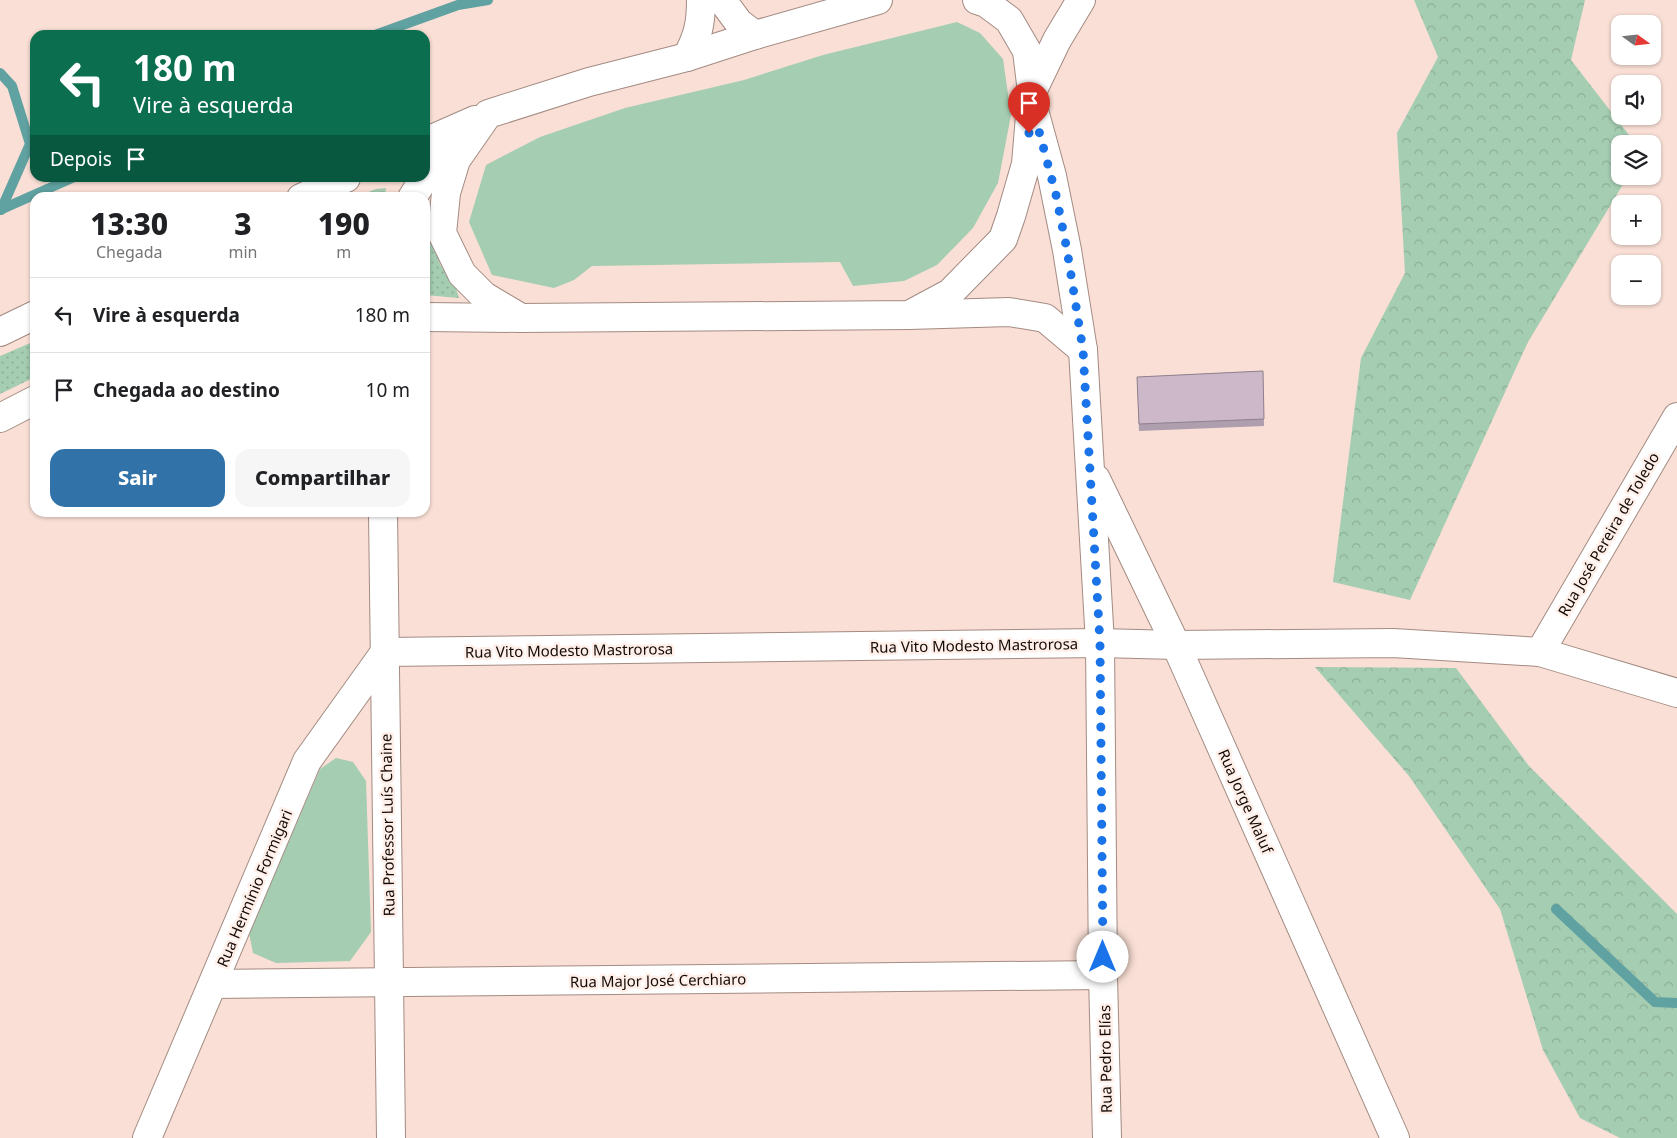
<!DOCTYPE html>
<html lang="pt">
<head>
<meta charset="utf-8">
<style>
	:root { --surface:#fff; --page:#f6f6f6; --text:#202124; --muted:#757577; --line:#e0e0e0; --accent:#3173a9 }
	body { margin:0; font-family:"Noto Sans",sans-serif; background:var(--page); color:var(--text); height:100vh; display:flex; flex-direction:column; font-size:19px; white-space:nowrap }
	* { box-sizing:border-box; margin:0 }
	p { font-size:16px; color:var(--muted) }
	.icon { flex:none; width:28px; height:28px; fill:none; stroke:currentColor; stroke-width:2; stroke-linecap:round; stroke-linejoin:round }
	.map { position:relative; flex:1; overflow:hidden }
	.side { position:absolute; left:30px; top:192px; width:400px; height:325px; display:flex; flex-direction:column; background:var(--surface); border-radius:15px; box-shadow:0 1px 4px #0004 }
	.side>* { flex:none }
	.hud { position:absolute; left:30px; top:30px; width:400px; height:152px; border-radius:15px; box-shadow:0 1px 4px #0004; background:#0b6e4f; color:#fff; overflow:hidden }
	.needle { width:32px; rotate:105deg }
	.buttons { position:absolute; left:1611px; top:15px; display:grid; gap:10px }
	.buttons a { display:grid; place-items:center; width:50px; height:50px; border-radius:10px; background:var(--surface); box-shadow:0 1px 4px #0004; font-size:25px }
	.pin { position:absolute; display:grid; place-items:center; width:42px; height:42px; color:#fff; margin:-51px -21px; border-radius:50% 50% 50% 0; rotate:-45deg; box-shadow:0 0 5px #0007 }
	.pin .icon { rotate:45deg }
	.me { position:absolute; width:55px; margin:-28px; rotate:0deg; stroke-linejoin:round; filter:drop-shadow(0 0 4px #0008) }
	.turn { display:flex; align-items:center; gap:18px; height:105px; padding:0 20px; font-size:22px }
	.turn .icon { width:65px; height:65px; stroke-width:2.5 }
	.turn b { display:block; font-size:35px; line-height:42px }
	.then { display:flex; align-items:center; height:48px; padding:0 20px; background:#0003; gap:10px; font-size:19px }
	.eta { display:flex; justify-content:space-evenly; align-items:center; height:85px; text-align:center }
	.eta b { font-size:30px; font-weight:800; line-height:35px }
	.cta { display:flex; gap:10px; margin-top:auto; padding:10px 20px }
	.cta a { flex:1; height:58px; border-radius:15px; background:var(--accent); color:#fff; font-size:20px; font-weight:800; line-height:58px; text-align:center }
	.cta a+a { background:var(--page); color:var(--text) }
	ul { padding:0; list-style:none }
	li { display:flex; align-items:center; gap:15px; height:75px; padding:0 20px; border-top:1px solid var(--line) }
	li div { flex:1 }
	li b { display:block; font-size:19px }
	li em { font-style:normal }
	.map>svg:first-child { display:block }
	.grass { fill:url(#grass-dots) }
	.forest { fill:url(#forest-crowns) }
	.green { fill:#a5cdb2 }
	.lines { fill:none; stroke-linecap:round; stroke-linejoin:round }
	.stream { stroke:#60a1a1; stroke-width:10 }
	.minor-casing { stroke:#a38b82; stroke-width:30 }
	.major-casing { stroke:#a38b82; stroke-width:30 }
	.minor { stroke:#fff; stroke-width:28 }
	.major { stroke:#fff; stroke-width:28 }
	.wall { fill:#af9ead }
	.building { fill:#ccb8c9; stroke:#8f818d }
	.route { stroke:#1a73e8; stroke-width:9; stroke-dasharray:0 16.2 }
	.labels { text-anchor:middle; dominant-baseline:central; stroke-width:5; stroke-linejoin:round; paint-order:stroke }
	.street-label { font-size:15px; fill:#130b08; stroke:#ffefe8 }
</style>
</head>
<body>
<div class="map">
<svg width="1677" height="1138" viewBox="0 0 1677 1138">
	<defs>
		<pattern id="grass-dots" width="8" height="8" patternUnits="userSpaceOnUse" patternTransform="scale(1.25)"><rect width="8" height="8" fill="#a5cdb2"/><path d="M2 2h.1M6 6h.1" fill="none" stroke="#8daf98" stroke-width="1.8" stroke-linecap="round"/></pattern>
		<pattern id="forest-crowns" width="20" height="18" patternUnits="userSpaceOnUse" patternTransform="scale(1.25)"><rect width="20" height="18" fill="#a5cdb2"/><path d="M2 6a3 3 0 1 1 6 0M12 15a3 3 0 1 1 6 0" fill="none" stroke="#8daf98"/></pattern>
	</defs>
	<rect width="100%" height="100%" fill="#f9dfd5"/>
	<g class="grass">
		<path d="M386 188 385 197H356L376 189Z"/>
		<path d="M425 219 440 264 456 288 459 298 425 295Z"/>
		<path d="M35 341V377L0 394V356Z"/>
	</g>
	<g class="forest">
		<path d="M1414 0H1585L1571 60 1636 144H1620V176H1628L1528 342 1410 600 1333 582 1361 358 1405 273 1397 133 1438 57Z"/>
		<path d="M1315 667 1456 668 1529 766 1677 914V1138H1620L1580 1118 1543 1050 1500 909 1409 776Z"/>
	</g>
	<g class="green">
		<path d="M957 22 980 33 1003 59 1011 115 998 183 973 228 937 265 904 281 853 286 840 262 592 266 574 280 554 288 492 275 469 222 486 165 540 137 625 108 744 80 823 55Z"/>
		<path d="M336 758 353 762 366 781 371 932 350 961 276 963 253 953 249 933 320 769Z"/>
	</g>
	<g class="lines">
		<g class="stream">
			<path d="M375 35 458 5 488 0"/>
			<path d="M0 73 12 86 30 144 1 210"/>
			<path d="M0 210 72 178"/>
			<path d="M1556 909 1655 1002 1677 1003"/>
		</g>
		<g class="minor-casing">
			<g id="minor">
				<path d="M1032 103 1052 176 1067 250 1083 350 1100 643 1103 975 1107 1138"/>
				<path d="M909 315 1009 312 1045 318 1083 350"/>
				<path d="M1096 479 1176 645 1395 1138"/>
				<path d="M383 512 391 1138"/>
				<path d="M1540 652 1677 417"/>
				<path d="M213 984 1103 975"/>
				<path d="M147 1138 307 761 385 652 1100 643 1176 645 1393 643 1540 652 1677 693"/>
			</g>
		</g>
		<g class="major-casing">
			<g id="major">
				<path d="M722 0 739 23 755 35"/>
				<path d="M878 0 755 35 687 57 589 82 488 114 456 160 446 193 442 233 462 274 484 296 521 318 909 315 950 293 1003 239 1011 216 1026 164 1032 92 1027 51 1009 20 986 3 977 0"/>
				<path d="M687 57C698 36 701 24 701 0"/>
				<path d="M1032 92 1057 40 1081 0"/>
				<path d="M425 142 475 120"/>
				<path d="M301 198 346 178"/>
				<path d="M412 198 422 182 459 144"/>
				<path d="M425 317 521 318"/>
				<path d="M0 332 35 315"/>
				<path d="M0 418 35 400"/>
			</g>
		</g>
		<use href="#minor" class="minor"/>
		<use href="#major" class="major"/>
	</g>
	<path class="wall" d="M1263 371 1264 426 1139 431 1137 377Z"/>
	<path class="building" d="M1263 371 1264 419 1139 424 1137 377Z"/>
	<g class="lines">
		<path class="route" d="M1029 133 1031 101 1056 195 1067 250 1083 350 1100 643 1103 957"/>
	</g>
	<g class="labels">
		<g class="street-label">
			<text transform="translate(1608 534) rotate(-60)">Rua José Pereira de Toledo</text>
			<text transform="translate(974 645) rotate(-1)">Rua Vito Modesto Mastrorosa</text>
			<text transform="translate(569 650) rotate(-1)">Rua Vito Modesto Mastrorosa</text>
			<text transform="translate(1246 801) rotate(66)">Rua Jorge Maluf</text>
			<text transform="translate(387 825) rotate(-91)">Rua Professor Luís Chaine</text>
			<text transform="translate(254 888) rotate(-67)">Rua Hermínio Formigari</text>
			<text transform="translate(658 980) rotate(-1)">Rua Major José Cerchiaro</text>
			<text transform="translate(1105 1059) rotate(-91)">Rua Pedro Elías</text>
		</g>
	</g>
</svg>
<div class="buttons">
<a><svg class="needle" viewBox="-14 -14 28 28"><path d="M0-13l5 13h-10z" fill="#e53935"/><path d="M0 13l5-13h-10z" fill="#757577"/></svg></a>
<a><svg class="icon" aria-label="sound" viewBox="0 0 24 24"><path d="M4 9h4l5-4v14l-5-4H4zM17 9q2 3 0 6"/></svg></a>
<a><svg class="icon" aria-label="layers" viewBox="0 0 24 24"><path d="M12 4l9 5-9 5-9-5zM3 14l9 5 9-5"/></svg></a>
<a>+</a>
<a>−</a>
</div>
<div class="pin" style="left:1029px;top:133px;background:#d93025"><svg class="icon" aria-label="arrive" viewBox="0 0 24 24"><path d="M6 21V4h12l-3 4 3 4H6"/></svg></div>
<svg class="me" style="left:1103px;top:957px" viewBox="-20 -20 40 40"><circle r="19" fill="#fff"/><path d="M0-13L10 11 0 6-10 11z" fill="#1a73e8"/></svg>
<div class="hud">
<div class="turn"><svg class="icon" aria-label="left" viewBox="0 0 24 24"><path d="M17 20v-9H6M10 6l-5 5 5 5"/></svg><div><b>180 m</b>Vire à esquerda</div></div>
<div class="then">Depois<svg class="icon" aria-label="arrive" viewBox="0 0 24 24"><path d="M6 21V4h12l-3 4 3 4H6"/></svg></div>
</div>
<section class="side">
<div class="eta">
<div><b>13:30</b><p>Chegada</p></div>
<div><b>3</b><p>min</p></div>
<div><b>190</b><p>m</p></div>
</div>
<ul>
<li><svg class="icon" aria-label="left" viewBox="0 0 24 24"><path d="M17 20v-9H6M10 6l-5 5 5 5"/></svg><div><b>Vire à esquerda</b></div><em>180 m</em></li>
<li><svg class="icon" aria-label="arrive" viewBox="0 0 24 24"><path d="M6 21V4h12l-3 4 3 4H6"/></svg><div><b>Chegada ao destino</b></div><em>10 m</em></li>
</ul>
<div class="cta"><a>Sair</a><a>Compartilhar</a></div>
</section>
</div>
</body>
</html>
